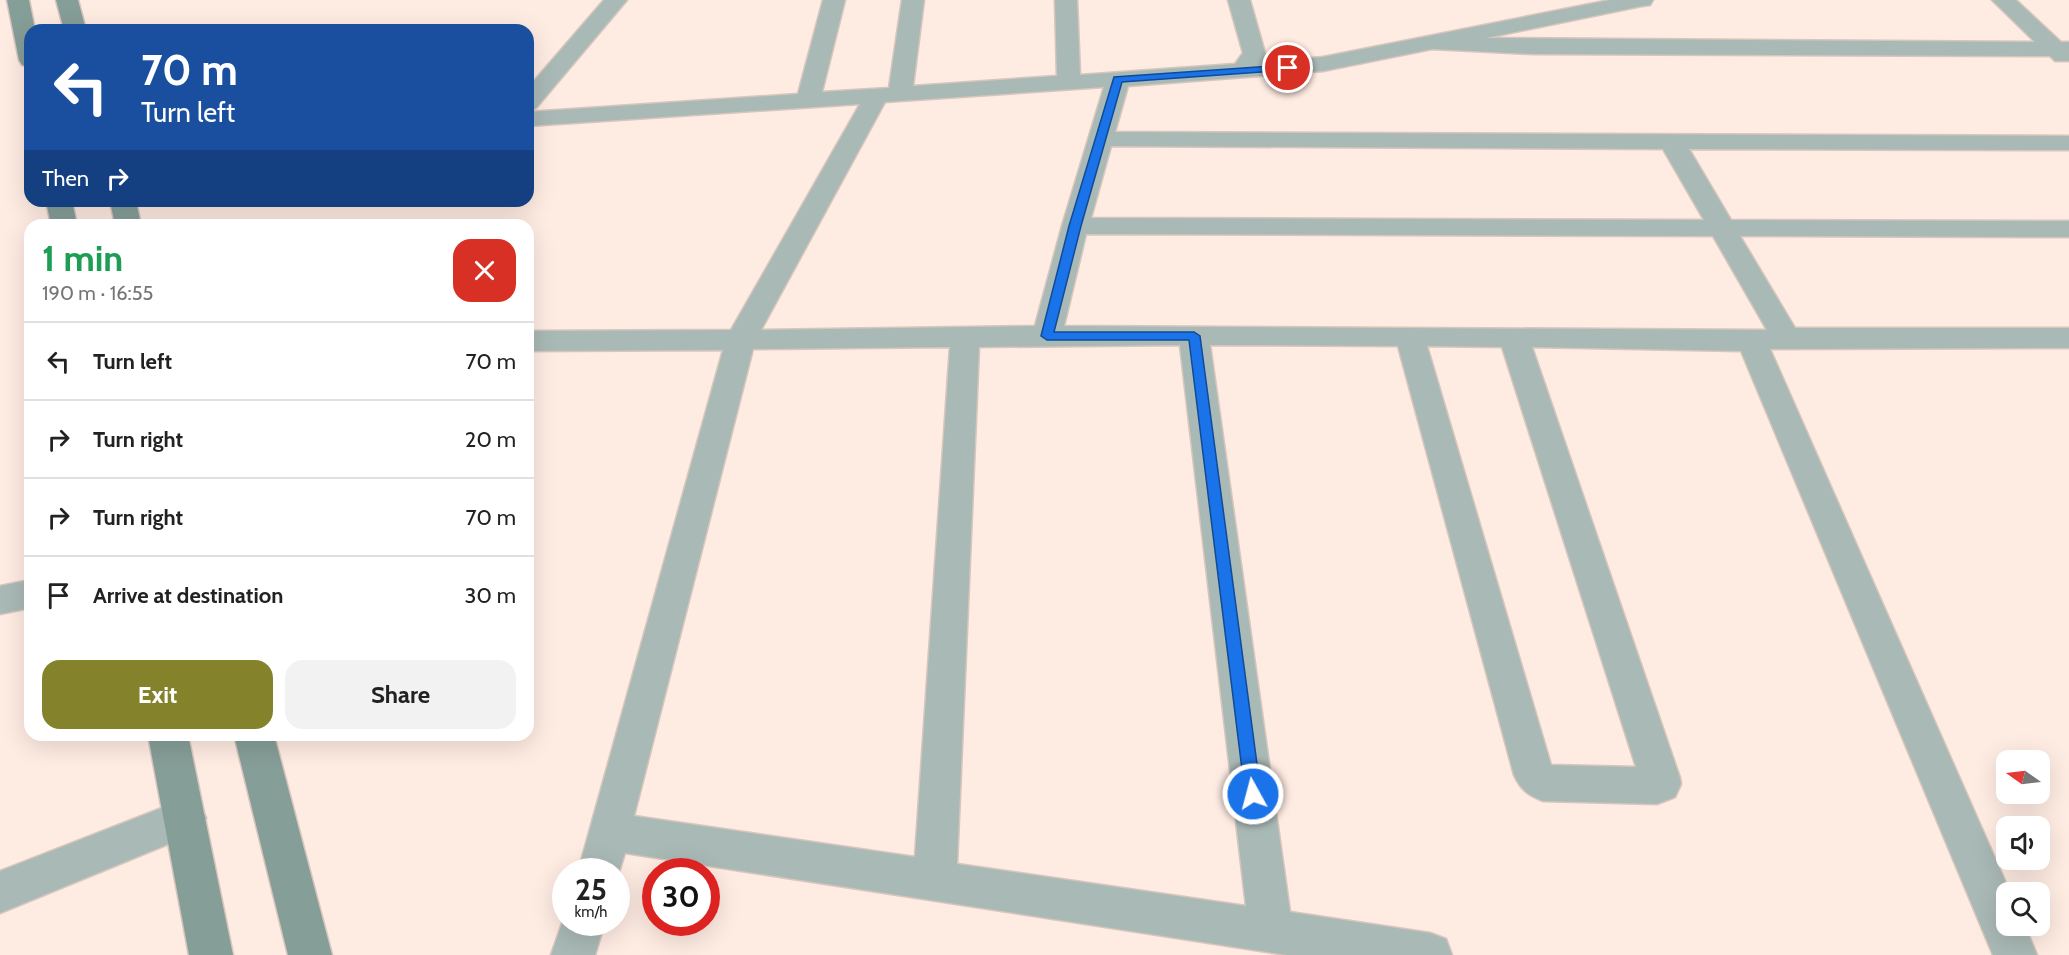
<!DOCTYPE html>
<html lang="en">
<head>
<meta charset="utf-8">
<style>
	:root { --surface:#fff; --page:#f2f2f2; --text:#222; --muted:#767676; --line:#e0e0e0; --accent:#84832c }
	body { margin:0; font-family:Cabin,sans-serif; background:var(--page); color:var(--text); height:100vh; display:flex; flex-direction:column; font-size:22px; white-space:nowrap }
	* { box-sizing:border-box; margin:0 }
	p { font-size:20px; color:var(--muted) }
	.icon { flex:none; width:33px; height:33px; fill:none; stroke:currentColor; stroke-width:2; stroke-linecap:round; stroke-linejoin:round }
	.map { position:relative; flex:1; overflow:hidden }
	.drawer { position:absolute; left:24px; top:219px; width:510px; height:522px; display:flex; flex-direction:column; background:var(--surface); border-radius:18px; box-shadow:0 6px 24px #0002 }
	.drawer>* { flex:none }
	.hud { position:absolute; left:24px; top:24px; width:510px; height:183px; border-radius:18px; box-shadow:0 6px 24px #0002; background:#1a4fa0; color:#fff; overflow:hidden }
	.needle { width:39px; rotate:284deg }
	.fabs { position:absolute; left:1996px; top:750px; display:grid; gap:12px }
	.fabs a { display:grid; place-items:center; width:54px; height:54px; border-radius:12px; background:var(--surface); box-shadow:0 6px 24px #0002; font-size:30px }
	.speed { position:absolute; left:552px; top:858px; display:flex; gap:12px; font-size:30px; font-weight:700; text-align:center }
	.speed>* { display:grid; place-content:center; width:78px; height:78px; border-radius:50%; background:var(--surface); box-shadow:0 6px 24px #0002; line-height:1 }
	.speed small { font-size:15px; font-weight:400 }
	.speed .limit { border:9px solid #d22; background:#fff; color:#111 }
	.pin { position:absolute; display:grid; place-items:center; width:51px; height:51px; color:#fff; margin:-26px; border:3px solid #fff; border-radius:50%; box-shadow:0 2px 6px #0007 }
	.me { position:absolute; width:66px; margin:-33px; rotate:353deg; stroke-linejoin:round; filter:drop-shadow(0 0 4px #0008) }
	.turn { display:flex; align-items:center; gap:21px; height:126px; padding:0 18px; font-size:27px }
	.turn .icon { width:78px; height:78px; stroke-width:2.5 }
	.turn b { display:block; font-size:42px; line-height:51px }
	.then { display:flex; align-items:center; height:57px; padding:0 18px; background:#0003; gap:12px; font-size:22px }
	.round { display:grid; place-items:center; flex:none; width:63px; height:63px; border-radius:18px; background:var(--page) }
	.overview { display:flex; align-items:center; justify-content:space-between; height:102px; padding:0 18px }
	h1 { font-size:36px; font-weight:700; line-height:45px; color:#1e9e55 }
	.button { display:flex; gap:12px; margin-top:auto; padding:12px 18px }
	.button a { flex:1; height:69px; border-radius:18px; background:var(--accent); color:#fff; font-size:24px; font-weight:700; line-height:69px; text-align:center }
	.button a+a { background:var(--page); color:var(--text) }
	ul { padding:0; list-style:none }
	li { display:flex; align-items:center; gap:18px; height:78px; padding:0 18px; border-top:2px solid var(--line) }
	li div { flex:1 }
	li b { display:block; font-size:22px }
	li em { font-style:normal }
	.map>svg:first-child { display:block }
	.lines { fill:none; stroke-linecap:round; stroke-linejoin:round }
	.street-casing { stroke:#d7c6bd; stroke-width:3 }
	.secondary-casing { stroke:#d7c6bd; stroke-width:3 }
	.street { fill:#a9b9b5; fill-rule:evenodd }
	.secondary { fill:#869e98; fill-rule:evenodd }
	.route { fill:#1a73e8; stroke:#114b97; stroke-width:1.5 }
</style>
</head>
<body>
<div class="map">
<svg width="2069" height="955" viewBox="0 0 2069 955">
	<rect width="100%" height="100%" fill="#feebe2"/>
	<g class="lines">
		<g class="street-casing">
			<g id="street">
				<path d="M604 0H627L536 108 528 110V88Z"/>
				<path d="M823 0H845L822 92 889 88 902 0H924L913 86 1057 76 1055 0H1077L1080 75 1235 64 1243 53 1228 0H1250L1265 53 1263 62 1323 57 1610 0H1653L1650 5 1642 6 1486 38 2035 42 1992 0H2016L2061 42H2069V61H2055L2050 56 1533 54 1432 49 1323 71 1128 86 1115 132 2069 136V150L1689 149 1731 220 2069 221V237L1740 236 1795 328H2069V348L1770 349 2010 892H2007V926H2025L2037 955H1993L1741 351 1532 347 1680 778 1681 784 1675 797 1657 804 1543 801C1528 795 1521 790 1514 775L1398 346 1210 345 1290 912 1430 933 1446 939 1452 955H1287L625 853 616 881V872H578L723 350 528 351V331L731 330 860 104 528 126V112L798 94ZM1104 87 1062 226 1035 326 761 330 885 102ZM1111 146 1663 149 1704 220 1091 218ZM1086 234 1713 236 1767 330 1064 326ZM1180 345 1246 906 957 864 979 347ZM1427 346 1502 347 1636 767 1551 765ZM950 347 915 857 634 816 753 349Z"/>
				<path d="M30 580V608L0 614V586Z"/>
				<path d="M185 799 200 805 206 818 200 831 0 913V871Z"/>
				<path d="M566 912V922H605L595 955H551Z"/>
			</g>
		</g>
		<g class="secondary-casing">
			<g id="secondary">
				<path d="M7 0H29L35 30H30V67L22 65 19 60Z"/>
				<path d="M56 0H78L86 30H64Z"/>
				<path d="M46 201H72L77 225H51Z"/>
				<path d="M110 201H136L141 225H115Z"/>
				<path d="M148 735H188L233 955H189Z"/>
				<path d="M234 735H274L332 955H288Z"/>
			</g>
		</g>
		<use href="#street" class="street"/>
		<use href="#secondary" class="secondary"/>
	</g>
	<path class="route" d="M1288 65H1291V70L1122 82 1081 226 1054 332H1194L1200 336 1261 794 1259 799 1253 802 1247 799 1245 794 1189 340H1047L1041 336 1069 226 1114 77Z"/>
</svg>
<div class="fabs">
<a><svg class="needle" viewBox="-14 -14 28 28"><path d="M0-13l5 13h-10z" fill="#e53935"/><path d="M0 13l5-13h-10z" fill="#767676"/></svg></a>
<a><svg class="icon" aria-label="sound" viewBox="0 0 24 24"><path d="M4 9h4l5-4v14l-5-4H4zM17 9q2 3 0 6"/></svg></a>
<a><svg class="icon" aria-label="search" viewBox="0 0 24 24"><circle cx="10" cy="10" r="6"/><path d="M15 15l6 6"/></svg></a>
</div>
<div class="speed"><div>25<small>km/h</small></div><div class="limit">30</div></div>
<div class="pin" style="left:1288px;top:68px;background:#d93025"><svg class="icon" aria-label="arrive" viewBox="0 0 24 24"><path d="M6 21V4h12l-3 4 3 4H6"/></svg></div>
<svg class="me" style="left:1253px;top:794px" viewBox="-20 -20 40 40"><circle r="17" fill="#1a73e8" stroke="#fff" stroke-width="3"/><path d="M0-11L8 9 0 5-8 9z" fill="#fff"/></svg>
<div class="hud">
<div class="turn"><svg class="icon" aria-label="left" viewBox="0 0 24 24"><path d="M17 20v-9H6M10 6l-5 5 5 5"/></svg><div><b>70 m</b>Turn left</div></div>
<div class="then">Then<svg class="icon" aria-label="right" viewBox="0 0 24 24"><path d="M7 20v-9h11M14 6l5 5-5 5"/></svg></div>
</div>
<section class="drawer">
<div class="overview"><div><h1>1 min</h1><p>190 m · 16:55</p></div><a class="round" style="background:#d93025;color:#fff"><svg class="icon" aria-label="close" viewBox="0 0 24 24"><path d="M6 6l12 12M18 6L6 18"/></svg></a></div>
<ul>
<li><svg class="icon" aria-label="left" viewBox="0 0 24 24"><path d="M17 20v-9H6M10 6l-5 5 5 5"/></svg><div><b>Turn left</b></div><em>70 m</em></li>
<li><svg class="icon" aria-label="right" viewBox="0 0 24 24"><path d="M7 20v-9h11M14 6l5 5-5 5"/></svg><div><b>Turn right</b></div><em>20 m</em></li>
<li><svg class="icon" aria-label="right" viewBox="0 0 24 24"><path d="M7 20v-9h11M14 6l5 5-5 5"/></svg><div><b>Turn right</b></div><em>70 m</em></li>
<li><svg class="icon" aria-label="arrive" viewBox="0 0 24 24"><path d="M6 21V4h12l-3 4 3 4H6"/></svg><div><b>Arrive at destination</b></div><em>30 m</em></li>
</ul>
<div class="button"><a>Exit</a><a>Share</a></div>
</section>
</div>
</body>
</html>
